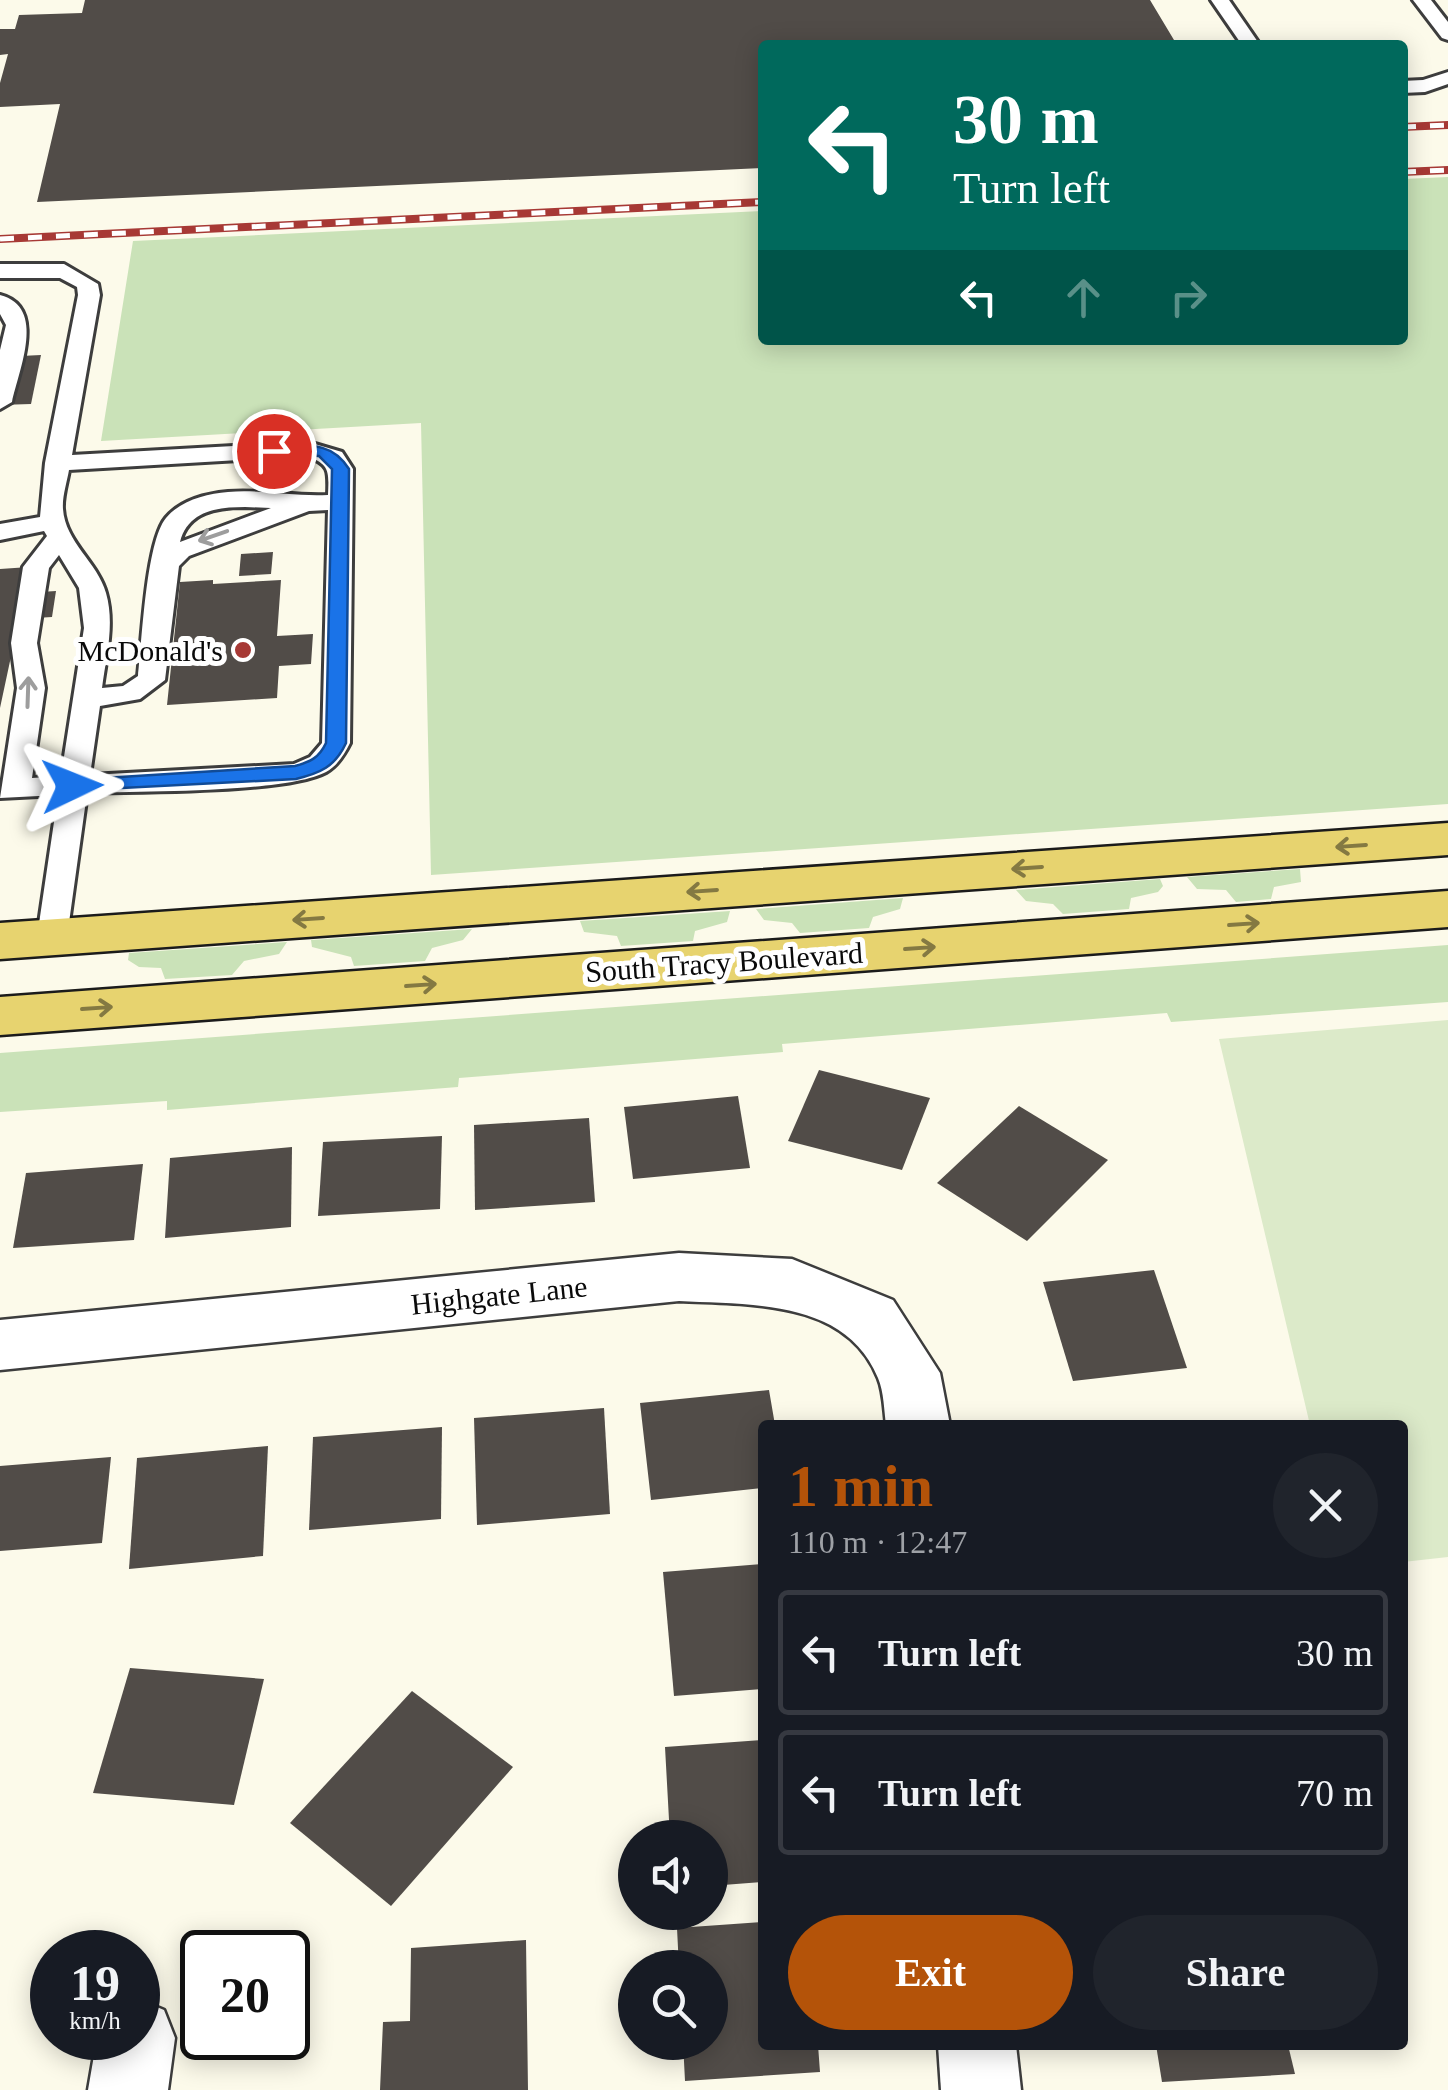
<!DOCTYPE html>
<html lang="en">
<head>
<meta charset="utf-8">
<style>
	:root { --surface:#171b24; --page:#20242c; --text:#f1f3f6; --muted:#9ea1a6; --line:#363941; --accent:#b45309 }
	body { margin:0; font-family:Georgia,serif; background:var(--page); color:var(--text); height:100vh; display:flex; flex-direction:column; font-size:38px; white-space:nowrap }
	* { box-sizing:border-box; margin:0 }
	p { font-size:32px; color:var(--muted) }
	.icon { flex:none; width:55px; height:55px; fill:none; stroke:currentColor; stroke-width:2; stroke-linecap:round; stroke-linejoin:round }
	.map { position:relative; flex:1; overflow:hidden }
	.drawer { position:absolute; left:758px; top:1420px; width:650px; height:630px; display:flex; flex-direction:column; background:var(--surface); border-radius:10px; box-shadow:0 5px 25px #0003 }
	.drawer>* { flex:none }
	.guide { position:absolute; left:758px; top:40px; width:650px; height:305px; border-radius:10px; box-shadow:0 5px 25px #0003; background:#00695c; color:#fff; overflow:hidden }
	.fabs { position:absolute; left:618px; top:1820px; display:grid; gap:20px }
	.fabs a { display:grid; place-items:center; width:110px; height:110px; border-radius:50%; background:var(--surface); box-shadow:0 5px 25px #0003; font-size:50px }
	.speed { position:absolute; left:30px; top:1930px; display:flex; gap:20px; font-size:50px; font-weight:700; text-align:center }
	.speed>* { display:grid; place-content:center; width:130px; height:130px; border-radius:50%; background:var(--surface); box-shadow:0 5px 25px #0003; line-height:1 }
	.speed small { font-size:25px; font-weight:400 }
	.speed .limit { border:5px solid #111; border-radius:15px; background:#fff; color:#111 }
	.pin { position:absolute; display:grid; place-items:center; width:85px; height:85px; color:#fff; margin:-42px; border:5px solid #fff; border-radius:50%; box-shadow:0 2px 10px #0007 }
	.me { position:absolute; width:110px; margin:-55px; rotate:88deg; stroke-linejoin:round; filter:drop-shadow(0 0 8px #0008) }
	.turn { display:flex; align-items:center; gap:35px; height:210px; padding:0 30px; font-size:45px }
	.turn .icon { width:130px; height:130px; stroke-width:2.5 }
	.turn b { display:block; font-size:70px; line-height:85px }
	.lanes { display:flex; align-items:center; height:95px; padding:0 30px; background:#0003; justify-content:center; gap:50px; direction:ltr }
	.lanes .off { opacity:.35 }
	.round { display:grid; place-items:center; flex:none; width:105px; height:105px; border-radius:52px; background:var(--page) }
	.headline { display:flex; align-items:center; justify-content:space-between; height:170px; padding:0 30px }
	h1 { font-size:60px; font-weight:600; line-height:75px; color:var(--accent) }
	.primary-button { display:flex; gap:20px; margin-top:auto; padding:20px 30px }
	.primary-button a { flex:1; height:115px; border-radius:60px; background:var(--accent); color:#fff; font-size:40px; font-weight:600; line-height:115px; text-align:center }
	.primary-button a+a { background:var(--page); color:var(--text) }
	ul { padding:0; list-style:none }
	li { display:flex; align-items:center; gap:30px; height:125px; margin:0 20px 15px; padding:0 10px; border:5px solid var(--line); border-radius:10px }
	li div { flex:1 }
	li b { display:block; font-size:38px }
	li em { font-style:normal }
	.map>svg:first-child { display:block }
	.green { fill:#cae2b8 }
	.pitch { fill:#dceac9 }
	.building { fill:#514c48 }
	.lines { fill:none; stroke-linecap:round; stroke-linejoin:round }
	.lane-casing { stroke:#3d3d3d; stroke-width:6 }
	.street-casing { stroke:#3d3d3d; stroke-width:5 }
	.primary-casing { stroke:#1b1b1b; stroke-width:5 }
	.lane { fill:#fff; fill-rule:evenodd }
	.street { fill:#fff; fill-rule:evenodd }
	.primary { fill:#e7d36f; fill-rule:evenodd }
	.rail-casing { stroke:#a73935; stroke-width:8 }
	.rail { stroke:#fff; stroke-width:5; stroke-dasharray:14; stroke-linecap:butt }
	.oneway { stroke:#9d9d9d }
	.oneway2 { stroke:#847942 }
	.route { fill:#1a73e8; stroke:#114b97; stroke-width:2.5 }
	.poi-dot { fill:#a73935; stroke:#fff; stroke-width:4 }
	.labels { text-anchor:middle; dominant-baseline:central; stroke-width:10; stroke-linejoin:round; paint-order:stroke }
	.poi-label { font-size:30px; fill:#0a0a0a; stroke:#fff; text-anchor:end }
	.street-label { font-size:30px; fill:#0a0a0a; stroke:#fff }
</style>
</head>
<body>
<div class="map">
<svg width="1448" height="2090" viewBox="0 0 1448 2090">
	<rect width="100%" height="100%" fill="#fcfaea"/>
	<g class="green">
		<path d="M1448 177V804L431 875 421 423 101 441 133 241 762 211V340H1402L1403 179Z"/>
		<path d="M1300 869 1301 882 1274 887 1271 899 1236 902 1226 890 1197 889 1187 877Z"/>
		<path d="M1160 879 1163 886 1158 892 1131 898 1129 909 1063 914 1053 904 1026 901 1016 890Z"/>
		<path d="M903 898 900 909 873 917 869 928 800 933 792 923 764 920 756 909Z"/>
		<path d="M730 911 727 922 695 931 693 941 621 946 617 936 584 932 580 921Z"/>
		<path d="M472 929 463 940 432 948 425 961 354 966 351 957 312 947 311 940Z"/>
		<path d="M287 942 279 954 244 961 232 975 165 979 161 968 139 967 128 960 129 953Z"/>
		<path d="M1448 945V1002L1171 1022 1167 1013 782 1044 783 1052 459 1078 458 1087 167 1110V1101L0 1112V1053Z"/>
	</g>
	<path class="pitch" d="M1448 1020V1557L1403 1562 1402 1425H1310L1219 1039Z"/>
	<g class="building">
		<path d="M85 0H1150L1177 45H762V168L37 202 60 104 0 107V83L8 54 0 55V29H15L19 15 82 13Z"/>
		<path d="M41 355 31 404 0 405V357Z"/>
		<path d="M273 552 271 574 239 576 241 554Z"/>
		<path d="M29 567 24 593 56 591 52 617 19 619 0 708V569Z"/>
		<path d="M213 580V584L281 580 277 636 313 634 311 664 279 666 277 698 167 705 180 582Z"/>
		<path d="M819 1070 930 1098 902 1170 788 1141Z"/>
		<path d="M738 1096 750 1168 633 1179 624 1107Z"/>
		<path d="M1019 1106 1108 1160 1027 1241 937 1183Z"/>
		<path d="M589 1118 595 1202 475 1210 474 1125Z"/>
		<path d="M442 1136 440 1209 318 1216 323 1142Z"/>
		<path d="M292 1147 291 1227 165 1238 170 1158Z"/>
		<path d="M143 1164 134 1240 13 1248 26 1173Z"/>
		<path d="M1154 1270 1187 1368 1073 1381 1043 1282Z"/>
		<path d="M769 1390 775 1425H762V1488L651 1500 640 1403Z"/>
		<path d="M604 1408 610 1514 477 1525 474 1418Z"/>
		<path d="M442 1427 441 1519 309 1530 313 1437Z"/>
		<path d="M268 1446 263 1556 129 1569 137 1458Z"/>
		<path d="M111 1457 102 1543 0 1551V1466Z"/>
		<path d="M762 1564V1689L674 1696 663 1572Z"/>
		<path d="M130 1668 264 1679 234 1805 93 1793Z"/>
		<path d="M412 1691 513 1767 391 1906 290 1823Z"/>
		<path d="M762 1740V1882L710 1886V1838H670L665 1747Z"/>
		<path d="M762 1922V2045H818L820 2072 685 2081 683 2042H710V1968H679L677 1928Z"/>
		<path d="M526 1940 528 2090H380L383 2022 410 2021 411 1948Z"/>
		<path d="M1156 2045H1288L1295 2074 1162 2082Z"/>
	</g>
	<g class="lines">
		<g class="lane-casing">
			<g id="lane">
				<path d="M1211 0H1229L1260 45H1242Z"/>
				<path d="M1413 0H1431L1448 22V40L1442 38Z"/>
				<path d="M1448 72V84L1425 92 1402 93V81L1423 80Z"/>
				<path d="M0 264H64L98 284 100 295 72 455 308 442 342 452 353 469 350 743C344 755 337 766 326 772 287 793 139 791 87 793L67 937 63 945 52 948 41 945 37 937 58 795 0 798 17 688 11 643 23 567 47 536 44 531 0 540V524L40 517 45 463 78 295 77 287 60 278H0ZM306 456C330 464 329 471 328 495 295 497 262 489 228 492 206 494 181 500 166 518 146 542 142 642 138 676L123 686 102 688C106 657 115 624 106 593 98 563 65 542 63 509 62 497 67 482 69 470ZM245 507 271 508 180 542C188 511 217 507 245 507ZM328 510 322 743 310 757 294 764 90 775 100 706 140 699 165 680 179 566 189 556 309 511ZM59 555 79 588 84 628 61 776 32 778 45 688 37 643 49 568Z"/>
				<path d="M0 295C47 307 19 369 12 402L0 409V350L6 325 0 314Z"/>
			</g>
		</g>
		<g class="street-casing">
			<g id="street">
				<path d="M679 1253 792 1259 893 1300 940 1373 950 1425H886C884 1411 884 1392 878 1378 846 1299 750 1305 679 1301L0 1370V1320Z"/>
				<path d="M138 1999 164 2010 175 2038 168 2090H88L97 2038H138Z"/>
				<path d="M938 2045H1016L1021 2090H941Z"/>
			</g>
		</g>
		<g class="primary-casing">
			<g id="primary">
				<path d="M1448 823V855L0 959V923Z"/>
				<path d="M1448 891V927L0 1035V997Z"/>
			</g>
		</g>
		<use href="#lane" class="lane"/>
		<use href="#street" class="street"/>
		<use href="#primary" class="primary"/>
		<g class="rail-casing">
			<g id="rail">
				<path d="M1402 127 1448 125"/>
				<path d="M1402 172 1448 170"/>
				<path d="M0 239 762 202"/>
			</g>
		</g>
		<use href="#rail" class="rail"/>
	</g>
	<defs><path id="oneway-shaft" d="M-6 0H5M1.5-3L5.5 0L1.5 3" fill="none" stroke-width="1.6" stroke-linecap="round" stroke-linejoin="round" transform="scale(2.5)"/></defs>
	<g class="oneway">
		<use href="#oneway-shaft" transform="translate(213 536) rotate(161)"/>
		<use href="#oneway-shaft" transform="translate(28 692) rotate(-88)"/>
	</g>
	<g class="oneway2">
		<use href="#oneway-shaft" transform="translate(1351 846) rotate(176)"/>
		<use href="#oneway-shaft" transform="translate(1027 868) rotate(176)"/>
		<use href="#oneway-shaft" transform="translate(702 891) rotate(176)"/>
		<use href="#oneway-shaft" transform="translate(308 919) rotate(176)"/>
		<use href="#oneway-shaft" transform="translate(1244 924) rotate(-4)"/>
		<use href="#oneway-shaft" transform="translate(920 948) rotate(-4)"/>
		<use href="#oneway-shaft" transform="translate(421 985) rotate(-4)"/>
		<use href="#oneway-shaft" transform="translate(97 1008) rotate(-4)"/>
	</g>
	<path class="route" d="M274 446C306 446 331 440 349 469L346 743C335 767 320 773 296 779L65 791V781L72 780 295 766C310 762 319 758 326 743L332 469 319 456 268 454 266 451Z"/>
	<circle class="poi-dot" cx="243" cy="650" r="10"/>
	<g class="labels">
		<g class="poi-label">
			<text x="223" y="650">McDonald's</text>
		</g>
		<g class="street-label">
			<text transform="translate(724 962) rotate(-4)">South Tracy Boulevard</text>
			<text transform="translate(499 1295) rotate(-6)">Highgate Lane</text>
		</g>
	</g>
</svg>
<div class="fabs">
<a><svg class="icon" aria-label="sound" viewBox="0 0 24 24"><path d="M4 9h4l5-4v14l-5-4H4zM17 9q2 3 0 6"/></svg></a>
<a><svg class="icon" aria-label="search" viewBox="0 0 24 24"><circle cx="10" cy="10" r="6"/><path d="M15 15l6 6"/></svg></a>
</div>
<div class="speed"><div>19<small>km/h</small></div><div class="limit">20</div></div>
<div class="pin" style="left:274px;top:451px;background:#d93025"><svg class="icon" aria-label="arrive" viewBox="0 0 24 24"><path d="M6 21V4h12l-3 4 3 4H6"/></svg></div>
<svg class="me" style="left:72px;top:786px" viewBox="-20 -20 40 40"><path d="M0-17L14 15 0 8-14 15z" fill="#1a73e8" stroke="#fff" stroke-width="4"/></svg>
<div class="guide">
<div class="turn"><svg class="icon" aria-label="left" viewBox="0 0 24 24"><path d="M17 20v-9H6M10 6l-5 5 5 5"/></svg><div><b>30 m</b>Turn left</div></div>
<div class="lanes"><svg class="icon" aria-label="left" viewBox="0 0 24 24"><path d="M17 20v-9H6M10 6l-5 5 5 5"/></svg><svg class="icon off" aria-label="ahead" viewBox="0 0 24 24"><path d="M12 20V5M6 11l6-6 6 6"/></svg><svg class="icon off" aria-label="right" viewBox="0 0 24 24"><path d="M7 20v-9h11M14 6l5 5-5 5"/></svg></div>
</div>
<section class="drawer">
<div class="headline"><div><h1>1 min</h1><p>110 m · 12:47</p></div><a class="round"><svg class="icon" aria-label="close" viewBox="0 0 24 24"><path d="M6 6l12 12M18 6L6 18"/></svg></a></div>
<ul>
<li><svg class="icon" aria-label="left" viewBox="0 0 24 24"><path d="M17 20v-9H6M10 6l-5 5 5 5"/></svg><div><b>Turn left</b></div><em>30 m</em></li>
<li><svg class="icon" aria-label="left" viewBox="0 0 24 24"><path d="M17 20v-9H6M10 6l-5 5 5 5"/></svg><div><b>Turn left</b></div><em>70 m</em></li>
</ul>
<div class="primary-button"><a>Exit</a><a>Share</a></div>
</section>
</div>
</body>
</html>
